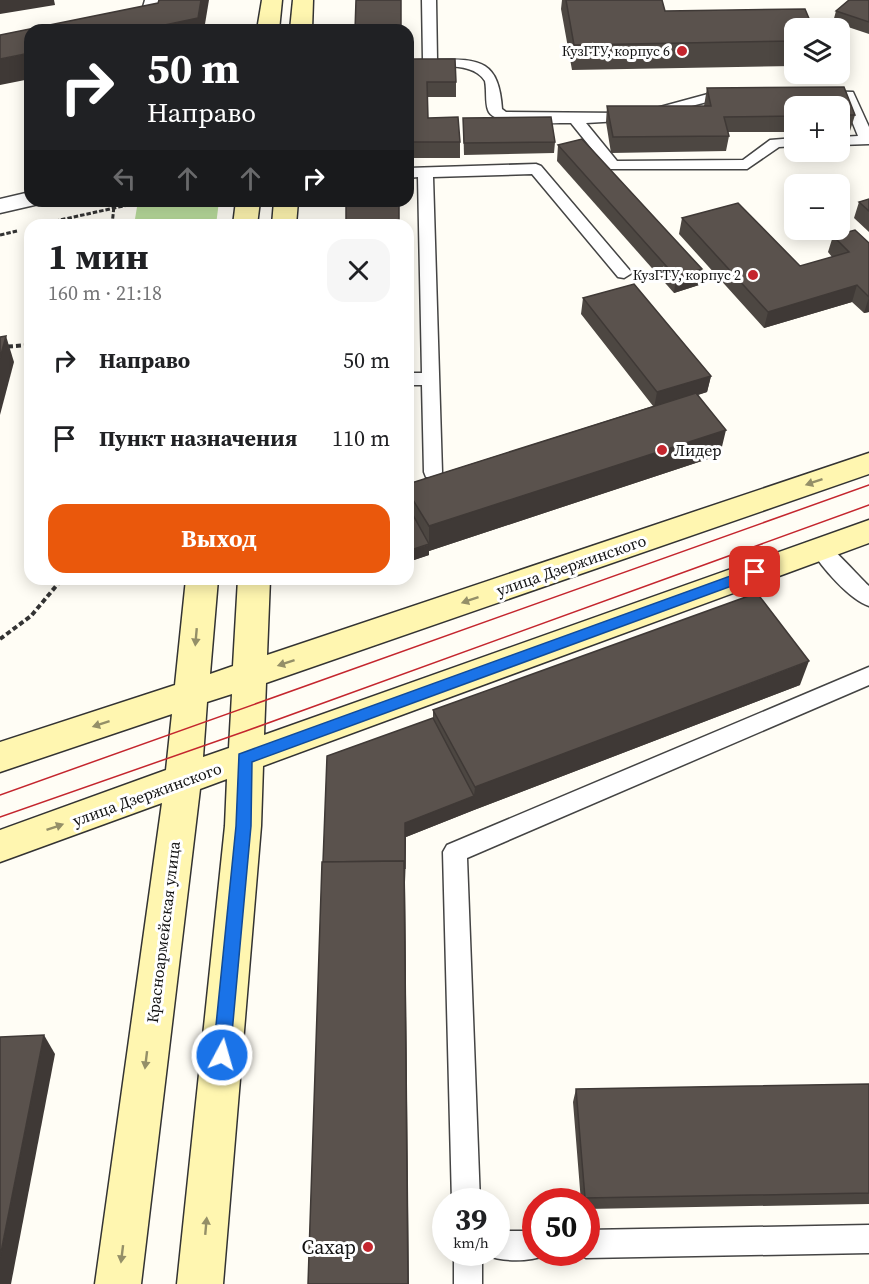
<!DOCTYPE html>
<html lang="ru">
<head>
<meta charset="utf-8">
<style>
	:root { --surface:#fff; --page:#f6f6f6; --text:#202124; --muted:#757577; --accent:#ea580c }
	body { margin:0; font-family:"Source Serif 4",serif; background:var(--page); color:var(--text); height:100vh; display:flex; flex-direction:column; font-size:22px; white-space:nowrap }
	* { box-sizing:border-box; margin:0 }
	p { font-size:20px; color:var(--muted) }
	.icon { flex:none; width:33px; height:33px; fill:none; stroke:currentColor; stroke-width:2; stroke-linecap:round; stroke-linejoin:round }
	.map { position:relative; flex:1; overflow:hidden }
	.sheet { position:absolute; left:24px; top:219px; width:390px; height:366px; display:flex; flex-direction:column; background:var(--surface); border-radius:18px; box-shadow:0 3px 15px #0003 }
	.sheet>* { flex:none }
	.hud { position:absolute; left:24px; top:24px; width:390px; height:183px; border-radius:18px; box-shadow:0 3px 15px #0003; background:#202124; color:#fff; overflow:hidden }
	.controls { position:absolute; left:784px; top:18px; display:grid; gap:12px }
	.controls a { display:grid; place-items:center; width:66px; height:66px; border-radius:12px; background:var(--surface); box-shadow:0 3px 15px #0003; font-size:30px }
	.speed { position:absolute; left:432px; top:1188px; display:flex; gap:12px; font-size:30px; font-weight:700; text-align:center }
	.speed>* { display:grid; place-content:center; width:78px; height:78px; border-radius:50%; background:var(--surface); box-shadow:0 3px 15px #0003; line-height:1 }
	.speed small { font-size:15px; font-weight:400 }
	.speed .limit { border:9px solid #d22; background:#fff; color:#111 }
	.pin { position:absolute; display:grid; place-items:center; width:51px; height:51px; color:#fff; margin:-26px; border-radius:12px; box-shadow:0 3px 9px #0006 }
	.me { position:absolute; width:66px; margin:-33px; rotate:6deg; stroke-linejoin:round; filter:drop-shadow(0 0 4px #0008) }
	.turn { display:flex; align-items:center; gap:21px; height:126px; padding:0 24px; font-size:27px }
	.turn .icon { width:78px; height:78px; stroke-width:2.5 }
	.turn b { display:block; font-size:42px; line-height:51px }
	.lanes { display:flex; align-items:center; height:57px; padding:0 24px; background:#0003; justify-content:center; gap:30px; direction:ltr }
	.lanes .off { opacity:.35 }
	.round { display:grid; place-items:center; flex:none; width:63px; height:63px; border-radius:18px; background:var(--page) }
	.head { display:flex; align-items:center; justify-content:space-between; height:102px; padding:0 24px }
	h1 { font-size:36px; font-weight:700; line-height:45px }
	.cta { display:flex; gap:12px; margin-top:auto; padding:12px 24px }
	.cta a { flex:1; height:69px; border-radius:18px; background:var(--accent); color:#fff; font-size:24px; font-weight:700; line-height:69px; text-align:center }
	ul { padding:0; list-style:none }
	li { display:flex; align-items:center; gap:18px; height:78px; padding:0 24px }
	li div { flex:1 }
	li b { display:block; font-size:22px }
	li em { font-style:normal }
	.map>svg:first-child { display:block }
	.forest { fill:#b9dc9c }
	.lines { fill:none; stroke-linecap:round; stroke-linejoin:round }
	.lane-casing { stroke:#444; stroke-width:3 }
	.street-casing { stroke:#444; stroke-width:3 }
	.secondary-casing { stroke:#333; stroke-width:3 }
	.path-far1 { stroke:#333; stroke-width:3; stroke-dasharray:4.5 2; stroke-linecap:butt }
	.path { stroke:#333; stroke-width:4; stroke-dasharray:5 3; stroke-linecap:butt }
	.lane { fill:#fff; fill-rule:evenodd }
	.street { fill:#fff; fill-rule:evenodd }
	.secondary { fill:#fff6b0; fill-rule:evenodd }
	.tram { stroke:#c4262e; stroke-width:1.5 }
	.wall { fill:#4d4742 }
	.shaded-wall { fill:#3f3936 }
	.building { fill:#5a524d; stroke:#3f3936; stroke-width:1.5 }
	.oneway { fill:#948f68 }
	.route { fill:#1a73e8; stroke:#114b97; stroke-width:1.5 }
	.poi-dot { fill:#c4262e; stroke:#fff; stroke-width:2 }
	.labels { text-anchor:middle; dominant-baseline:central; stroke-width:6; stroke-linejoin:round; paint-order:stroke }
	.far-poi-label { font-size:14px; fill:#111; stroke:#fff; text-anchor:end }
	.poi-label { font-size:16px; fill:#111; stroke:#fff; text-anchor:start }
	.street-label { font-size:16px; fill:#111; stroke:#fff }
	.near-poi-label { font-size:20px; fill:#111; stroke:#fff; text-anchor:end }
</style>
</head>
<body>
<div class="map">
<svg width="869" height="1284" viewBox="0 0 869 1284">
	<rect width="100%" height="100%" fill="#fffdf5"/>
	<path class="forest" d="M138 201H219L216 225H134Z"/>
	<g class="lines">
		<g class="lane-casing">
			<g id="lane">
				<path d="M145 0H159L150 27 111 30 113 27 139 21Z"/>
				<path d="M422 0H436L437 60C481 58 499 62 502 109L506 112 622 113 649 110 719 91H732L739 95 737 98 707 102 637 120 586 123 617 161 743 160 770 140 795 138V146L779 147 747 169H608L571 123C554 122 494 128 488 110 485 102 487 90 485 81 471 59 430 68 408 69V61L423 60Z"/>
				<path d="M820 91 853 92 869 127V144L840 145V137L858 136 843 99 815 98 813 95Z"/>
				<path d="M536 164 541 166 632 273 624 278 618 277 532 174 433 177 442 472 440 477H426L424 472 422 385H408V373H422L418 177 408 178V168Z"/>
				<path d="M821 542C832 545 858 576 869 586V606C850 600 821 567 811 549L814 544Z"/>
				<path d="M869 667V685L467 858 480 1202H452L443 852 447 845Z"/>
				<path d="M869 1225V1253L586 1258 575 1252H586V1230Z"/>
				<path d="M496 1231H536V1252H547L546 1255C529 1262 503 1262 486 1255L485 1252H496Z"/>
				<rect x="454" y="1252" width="28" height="32"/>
			</g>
		</g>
		<g class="street-casing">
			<path id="street" d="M30 192V201H41L39 204 0 213V199Z"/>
		</g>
		<g class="secondary-casing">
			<g id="secondary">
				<path d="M262 0H282L279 30H257Z"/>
				<path d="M293 0H313L312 30H290Z"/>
				<path d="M236 201H260L257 225H233Z"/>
				<path d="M274 201H298L296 225H272Z"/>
				<path d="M869 453V474L266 683 264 735 869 520V543L263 766 261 826 223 1284H177L225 826 227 779 200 789 141 1284H95L162 803 0 862V830L166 770 172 714 0 772V742L175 685 186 579H218L210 674 233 666 238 579H270L267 655ZM232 694 229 748 203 757 207 702Z"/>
			</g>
		</g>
		<g class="path-far1">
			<path d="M42 224 146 201"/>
			<path d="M112 225 114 206"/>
			<path d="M0 235 17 231"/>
		</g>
		<g class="path">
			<path d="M0 347 30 345"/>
			<path d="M0 639 31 616 62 579"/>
		</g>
		<use href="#lane" class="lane"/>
		<use href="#street" class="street"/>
		<use href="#secondary" class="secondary"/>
		<g class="tram">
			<path d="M0 795 869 485"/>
			<path d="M0 817 246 731 869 505"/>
		</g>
	</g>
	<g class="wall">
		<path d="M562 0H662L665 11 795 28V66L572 70 561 9Z"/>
		<path d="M869 0V34L833 22 836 11Z"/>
		<path d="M408 59 456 82V97H427L428 118 460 142V158H408Z"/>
		<path d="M844 87 855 115 850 131H840V106H795V132H728L729 136 726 151 611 153 606 122 607 106H704L707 88Z"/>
		<path d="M463 118 555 142 554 153 464 155Z"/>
		<path d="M558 145 699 285 674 293 557 161Z"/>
		<path d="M869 199V232L854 218 859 202Z"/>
		<path d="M682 218 800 266 832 257 828 252 833 236 869 243V312L864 313 852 302 764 328 679 234Z"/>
		<path d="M583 298 711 376 707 392 698 395 720 455 429 551V555L408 562V484L653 406 581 314Z"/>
		<path d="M800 685 474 810 406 837 405 882 409 1284H308L323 862 433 718V710Z"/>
		<path d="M869 1084V1204L586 1209V1202H581L573 1102 576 1089Z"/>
	</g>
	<g class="shaded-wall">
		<path d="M0 0H54L55 5 0 14Z"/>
		<path d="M201 0H209L204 30H141Z"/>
		<path d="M30 53V79L0 85V59Z"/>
		<path d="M702 269 699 285 674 293 676 277Z"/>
		<path d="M857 285 852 302 764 328 768 312Z"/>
		<path d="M869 297V312L864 313Z"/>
		<path d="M6 336 14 362 0 415V358Z"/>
		<path d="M711 376 707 392 654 408 657 392Z"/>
		<path d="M726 430 720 455 429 551V555L408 562V551L429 545V526Z"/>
		<path d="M333 579H354L333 585Z"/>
		<path d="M809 661 800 685 474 810 406 837 405 882 408 1284 404 861 405 823 474 796 475 787Z"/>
		<path d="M44 1035 55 1054 11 1284H0V1257Z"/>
	</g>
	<g class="building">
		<path d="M159 0H201L198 18 141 30H30V53L0 59V35L158 3Z"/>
		<path d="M356 0H401V30H355Z"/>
		<path d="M566 0H662L665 11 805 9 813 28H795V41L574 45Z"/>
		<path d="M849 0H869V22L836 11Z"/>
		<path d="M408 59H455L456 82H427L428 118 458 117 460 142H408Z"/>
		<path d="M844 87 855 115H840V106H795V116L724 117 729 136 613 137 607 106H711L707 88Z"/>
		<path d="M551 117 555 142 464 143 463 118Z"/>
		<path d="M582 139 702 269 676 277 558 145Z"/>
		<path d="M869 199V211L859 202Z"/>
		<rect x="346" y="201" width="53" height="24"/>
		<path d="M738 203 800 266 849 252 833 236 855 230 869 243V297L857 285 768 312 682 218Z"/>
		<path d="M634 284 711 376 657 392 583 298Z"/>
		<path d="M6 336 0 358V337Z"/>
		<path d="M696 393 726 430 429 526 408 492V484Z"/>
		<path d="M408 506 429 544 408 551Z"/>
		<path d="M757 593 809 661 475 787 433 710Z"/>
		<path d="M433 718 474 796 405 823V869L404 861 323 862 327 756Z"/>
		<path d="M404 861 408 1284H308L322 862Z"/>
		<path d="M44 1035 0 1257V1037Z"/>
		<path d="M869 1084V1193L585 1198 576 1089Z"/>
	</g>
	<defs><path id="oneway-solid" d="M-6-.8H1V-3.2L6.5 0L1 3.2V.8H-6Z" transform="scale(1.5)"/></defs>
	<g class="oneway">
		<use href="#oneway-solid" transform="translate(814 482) rotate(161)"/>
		<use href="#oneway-solid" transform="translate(470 600) rotate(161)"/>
		<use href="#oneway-solid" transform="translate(196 637) rotate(95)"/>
		<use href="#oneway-solid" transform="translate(286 663) rotate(162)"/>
		<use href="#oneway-solid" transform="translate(101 724) rotate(162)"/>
		<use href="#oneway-solid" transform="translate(55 827) rotate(-19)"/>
		<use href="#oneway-solid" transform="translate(146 1060) rotate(97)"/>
		<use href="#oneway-solid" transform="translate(206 1226) rotate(-85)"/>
		<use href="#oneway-solid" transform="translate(122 1254) rotate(97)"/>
	</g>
	<path class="route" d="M755 567 761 572 759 576 252 762 251 826 230 1055 228 1061 222 1063 216 1061 213 1055 236 826 239 754Z"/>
	<g class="poi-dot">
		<circle cx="682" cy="51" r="6"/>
		<circle cx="753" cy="275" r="6"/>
		<circle cx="662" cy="450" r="6"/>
		<circle cx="368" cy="1247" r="6"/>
	</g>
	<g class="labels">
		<g class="far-poi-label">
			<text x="670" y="51">КузГТУ, корпус 6</text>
			<text x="741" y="275">КузГТУ, корпус 2</text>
		</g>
		<g class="poi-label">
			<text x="674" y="450">Лидер</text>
		</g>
		<g class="street-label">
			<text transform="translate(571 565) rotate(-19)">улица Дзержинского</text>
			<text transform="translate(147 794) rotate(-20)">улица Дзержинского</text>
			<text transform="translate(163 932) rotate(-83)">Красноармейская улица</text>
		</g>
		<g class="near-poi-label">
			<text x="356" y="1247">Сахар</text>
		</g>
	</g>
</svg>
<div class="controls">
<a><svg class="icon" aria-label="layers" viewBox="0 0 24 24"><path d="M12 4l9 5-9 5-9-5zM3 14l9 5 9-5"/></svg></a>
<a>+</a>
<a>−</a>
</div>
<div class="speed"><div>39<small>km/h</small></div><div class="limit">50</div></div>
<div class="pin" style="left:755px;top:572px;background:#d93025"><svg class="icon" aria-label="arrive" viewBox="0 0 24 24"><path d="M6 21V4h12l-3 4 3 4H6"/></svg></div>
<svg class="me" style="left:222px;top:1055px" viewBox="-20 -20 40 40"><circle r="17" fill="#1a73e8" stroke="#fff" stroke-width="3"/><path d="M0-11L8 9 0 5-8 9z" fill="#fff"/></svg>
<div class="hud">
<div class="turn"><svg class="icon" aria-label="right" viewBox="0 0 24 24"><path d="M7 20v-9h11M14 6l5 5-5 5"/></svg><div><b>50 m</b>Направо</div></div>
<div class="lanes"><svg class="icon off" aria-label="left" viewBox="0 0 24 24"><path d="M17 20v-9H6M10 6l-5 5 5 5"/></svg><svg class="icon off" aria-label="ahead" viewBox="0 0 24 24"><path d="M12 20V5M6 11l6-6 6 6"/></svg><svg class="icon off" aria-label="ahead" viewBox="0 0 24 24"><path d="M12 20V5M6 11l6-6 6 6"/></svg><svg class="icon" aria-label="right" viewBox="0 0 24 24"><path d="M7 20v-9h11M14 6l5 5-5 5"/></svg></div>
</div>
<section class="sheet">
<div class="head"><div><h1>1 мин</h1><p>160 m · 21:18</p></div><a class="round"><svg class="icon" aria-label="close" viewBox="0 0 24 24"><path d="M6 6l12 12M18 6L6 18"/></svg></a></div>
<ul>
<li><svg class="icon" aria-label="right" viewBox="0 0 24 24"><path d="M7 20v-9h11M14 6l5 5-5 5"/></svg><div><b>Направо</b></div><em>50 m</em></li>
<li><svg class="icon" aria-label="arrive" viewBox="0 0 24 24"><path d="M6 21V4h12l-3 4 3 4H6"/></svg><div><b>Пункт назначения</b></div><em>110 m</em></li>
</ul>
<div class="cta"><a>Выход</a></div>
</section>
</div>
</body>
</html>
